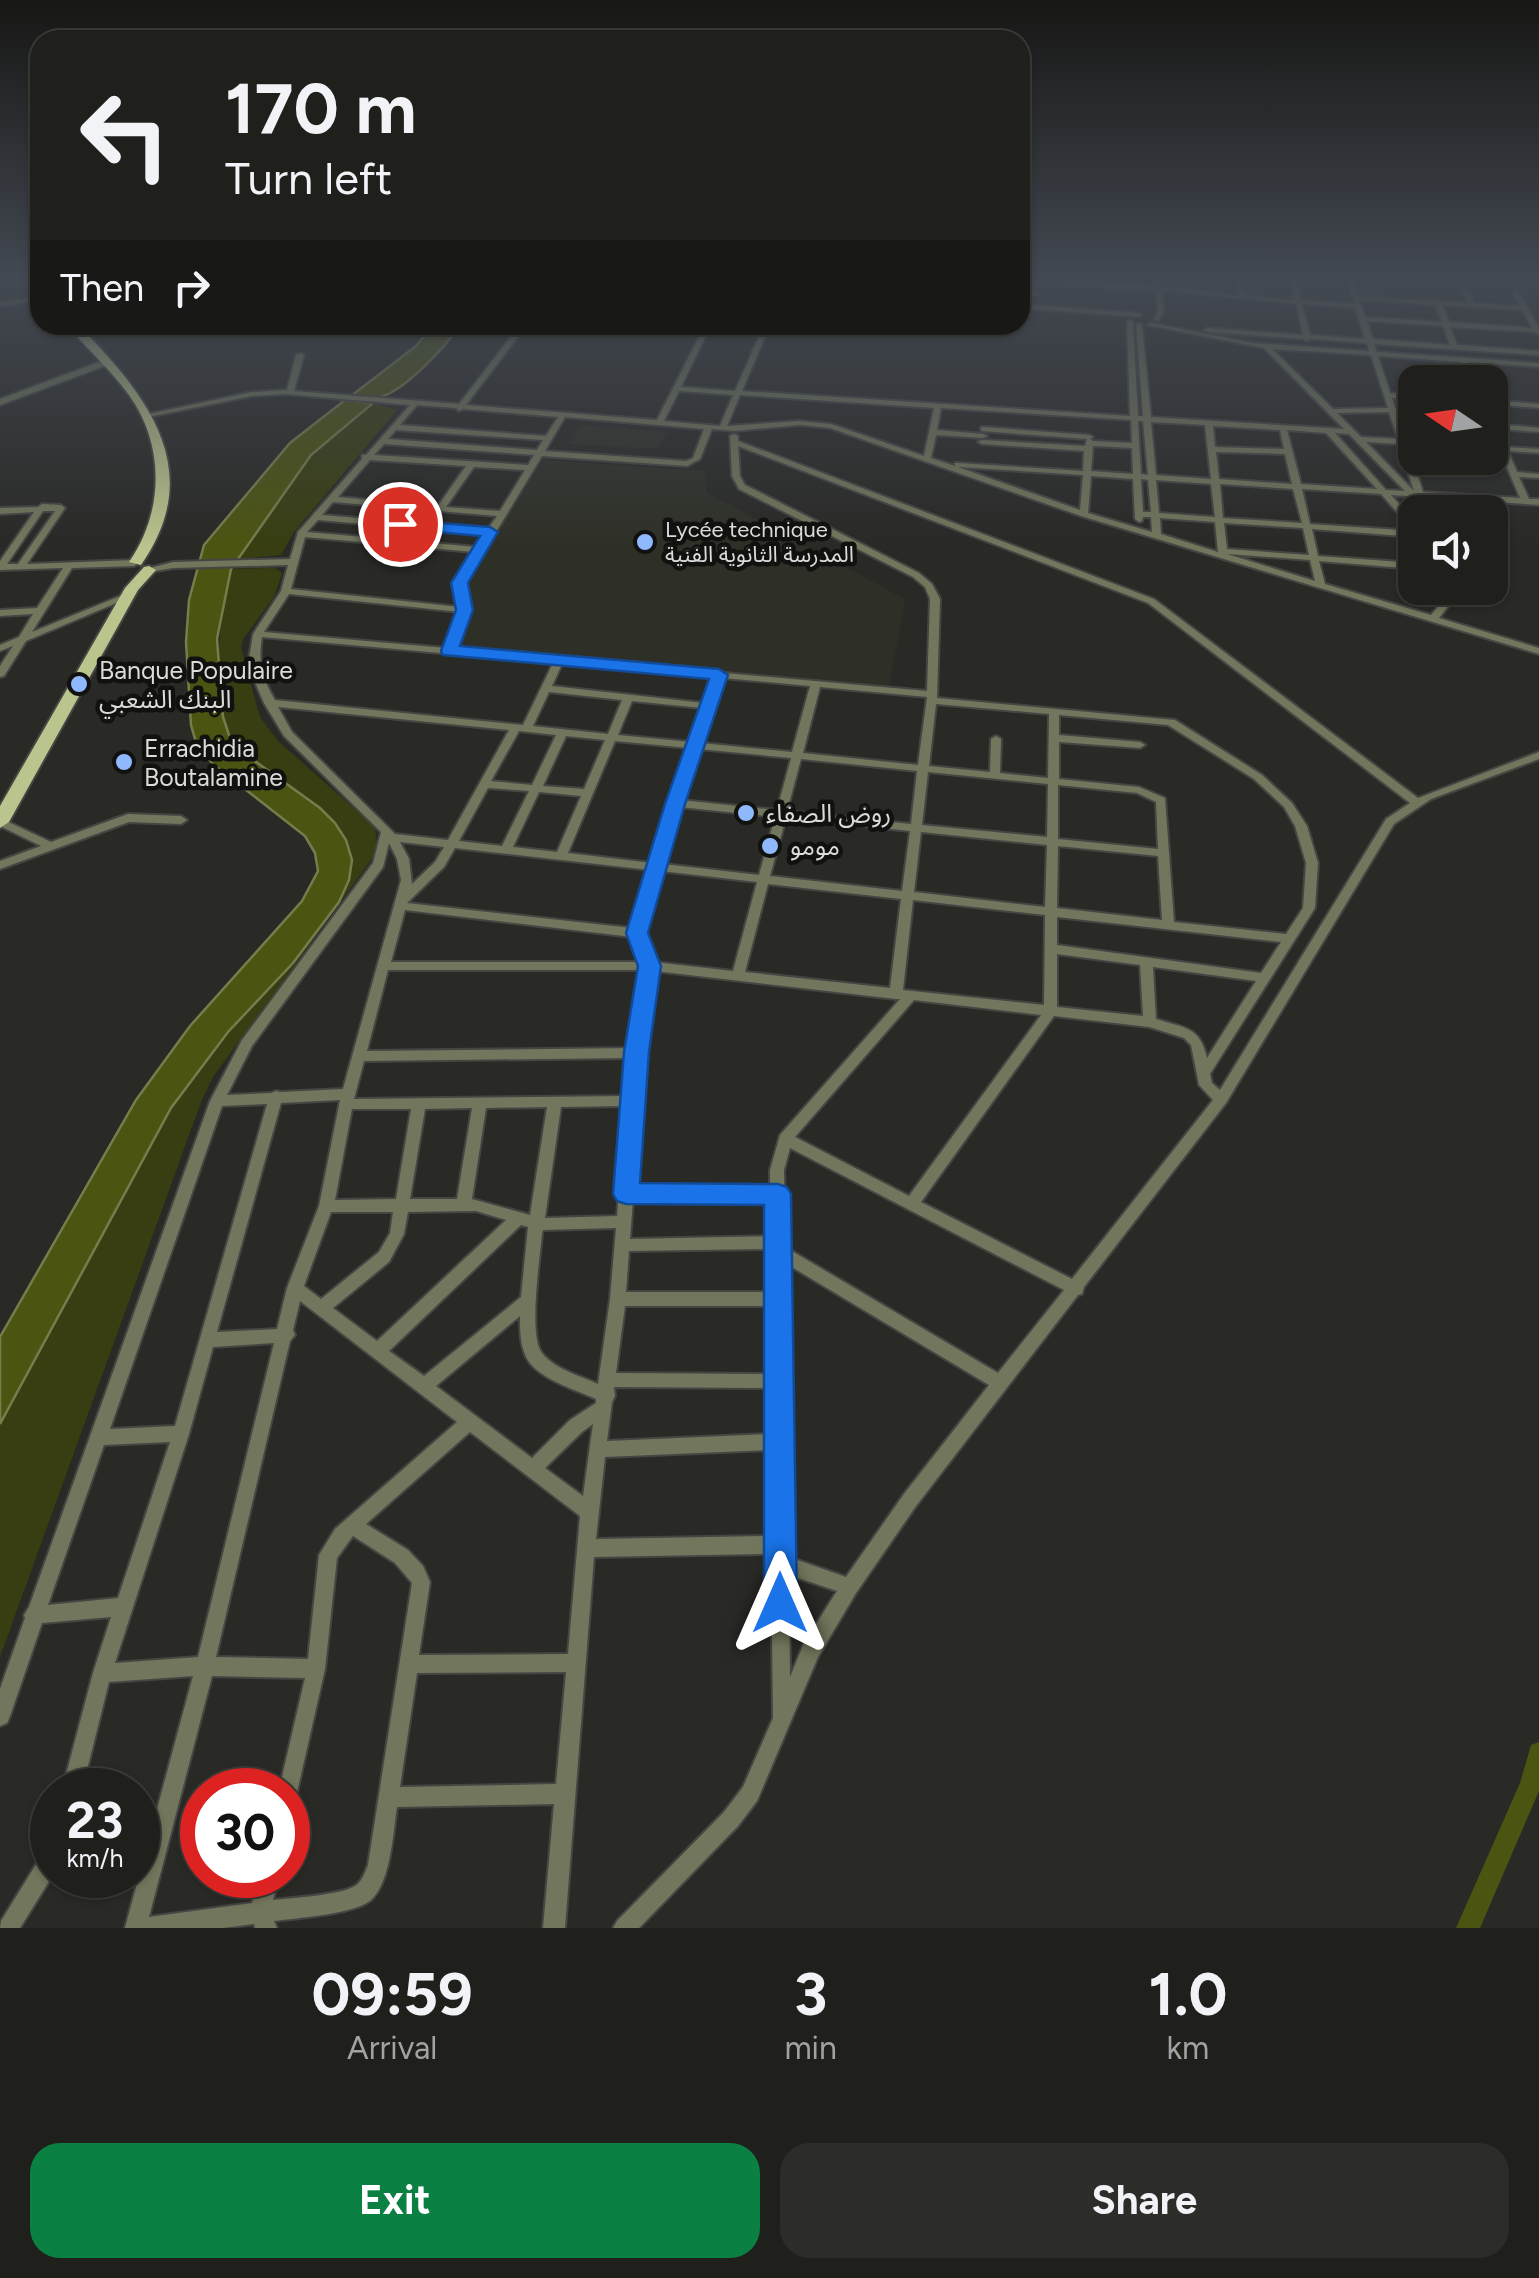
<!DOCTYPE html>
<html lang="en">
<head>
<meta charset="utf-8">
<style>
	:root { --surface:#1f1f1c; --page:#2c2c29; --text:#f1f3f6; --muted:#a1a2a3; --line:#3c3d3b; --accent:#0b8043 }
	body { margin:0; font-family:Figtree,"Noto Sans Arabic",sans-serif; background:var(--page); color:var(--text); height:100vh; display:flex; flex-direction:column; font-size:38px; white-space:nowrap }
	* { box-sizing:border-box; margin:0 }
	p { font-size:32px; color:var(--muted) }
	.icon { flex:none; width:55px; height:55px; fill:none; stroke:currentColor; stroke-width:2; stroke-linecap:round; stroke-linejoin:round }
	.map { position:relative; height:1928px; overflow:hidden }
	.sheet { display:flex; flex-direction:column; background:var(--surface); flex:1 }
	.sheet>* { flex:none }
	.top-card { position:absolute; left:30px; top:30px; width:1000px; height:305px; border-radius:30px; box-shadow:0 2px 8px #0004,0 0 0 2px var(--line); background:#1f1f1c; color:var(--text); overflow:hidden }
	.needle { width:65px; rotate:283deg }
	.fabs { position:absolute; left:1398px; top:365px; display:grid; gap:20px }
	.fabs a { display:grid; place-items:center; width:110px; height:110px; border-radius:20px; background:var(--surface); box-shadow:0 2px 8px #0004,0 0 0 2px var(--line); font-size:50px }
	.speed { position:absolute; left:30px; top:1768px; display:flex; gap:20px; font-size:50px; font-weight:700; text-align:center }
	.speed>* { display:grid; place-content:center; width:130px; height:130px; border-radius:50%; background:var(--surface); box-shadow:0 2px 8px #0004,0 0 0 2px var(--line); line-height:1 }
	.speed small { font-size:25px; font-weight:400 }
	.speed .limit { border:15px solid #d22; background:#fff; color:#111 }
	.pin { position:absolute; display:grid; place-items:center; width:85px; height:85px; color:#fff; margin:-42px; border:5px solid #fff; border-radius:50%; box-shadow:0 2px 10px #0007 }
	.me { position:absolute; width:110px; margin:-55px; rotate:0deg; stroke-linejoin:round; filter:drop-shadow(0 0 8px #0008) }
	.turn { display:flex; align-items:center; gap:35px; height:210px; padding:0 30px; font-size:45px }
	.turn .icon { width:130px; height:130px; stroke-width:2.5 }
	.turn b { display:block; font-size:70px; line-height:85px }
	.then { display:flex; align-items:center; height:95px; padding:0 30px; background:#0003; gap:20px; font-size:38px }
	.eta { display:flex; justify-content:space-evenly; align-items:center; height:170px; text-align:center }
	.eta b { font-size:60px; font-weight:700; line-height:70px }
	.cta { display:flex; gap:20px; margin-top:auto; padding:20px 30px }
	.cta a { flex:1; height:115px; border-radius:30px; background:var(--accent); color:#fff; font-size:40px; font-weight:700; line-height:115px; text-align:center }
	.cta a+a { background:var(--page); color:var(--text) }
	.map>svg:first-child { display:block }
	.built { fill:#2e3027 }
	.green { fill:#383e11 }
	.water { fill:#4c5411; stroke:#777c4d; stroke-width:2.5 }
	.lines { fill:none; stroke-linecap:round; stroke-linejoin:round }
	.canal { fill:#4c5411; fill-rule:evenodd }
	.minor-casing { stroke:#454543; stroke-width:4 }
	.tertiary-casing { stroke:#454543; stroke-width:4 }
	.primary-casing { stroke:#454543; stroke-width:4 }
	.minor { fill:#71765c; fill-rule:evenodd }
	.tertiary { fill:#71765c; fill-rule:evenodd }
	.primary { fill:#bac48d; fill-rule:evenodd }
	.route { fill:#1a73e8; stroke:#114b97; stroke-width:2.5 }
	.poi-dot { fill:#90b8fd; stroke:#111210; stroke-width:4 }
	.labels { text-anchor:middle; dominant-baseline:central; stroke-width:9; stroke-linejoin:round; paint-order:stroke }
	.far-poi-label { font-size:22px; fill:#dbdbd9; stroke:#111210; text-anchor:start }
	.poi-label { font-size:25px; fill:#dbdbd9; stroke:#111210; text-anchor:start }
</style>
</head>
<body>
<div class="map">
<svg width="1539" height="1928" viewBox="0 0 1539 1928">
	<rect width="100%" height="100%" fill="#292926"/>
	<g class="built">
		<path d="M580 425 667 432 658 449 568 444Z"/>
		<path d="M543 460 705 471 706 492 905 599 888 694 460 651 472 598 459 593Z"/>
	</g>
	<g class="green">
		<path d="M373 403 397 410 294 532 281 555 239 559 311 455Z"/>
		<path d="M275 568 282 573 274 597 243 639 241 648 260 717 278 741 375 827 377 849 371 860 213 1077 201 1102 0 1657V1424L171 1108 228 1032 293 963 339 902 335 823C307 795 270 778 242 751 202 714 222 616 231 569Z"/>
	</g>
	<g class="water">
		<path d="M433 325H460C446 346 401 396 375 398 368 398 359 396 351 396L416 346Z"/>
		<path d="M345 400 373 403 311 455 231 569 217 639 223 717 229 735 241 751 320 808 335 823 346 840 352 860 349 880 339 902 293 963 228 1032 171 1108 0 1424V1337L136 1100 190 1026 302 901 318 871 315 853 305 836 214 765 197 746 191 725 186 642 189 600 204 545 290 443Z"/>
	</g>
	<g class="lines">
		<path class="canal" d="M1539 1742V1791L1480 1928H1456L1520 1783 1531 1745Z"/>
		<g class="minor-casing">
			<g id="minor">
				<path d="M1153 278H1159L1161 286 1240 296 1234 278H1240L1247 296 1295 300 1290 278H1296L1301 300 1354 304 1346 278H1352L1358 296 1467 303 1460 287 1463 285 1466 287 1474 303 1520 306 1512 290 1517 289 1539 328V335L1534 332 1450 327 1457 345 1539 351V355L1374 344 1377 352 1539 363V367L1469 362 1478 382H1471L1461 362 1378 356 1390 393 1415 395V399L1392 398 1406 440 1415 441V445H1408L1423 492 1520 498 1500 451 1490 450V446H1498L1490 429V418H1493L1496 424 1539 428V432L1498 429 1506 447 1539 449V453L1508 451 1517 472 1539 474V478L1519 477 1529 499H1539V505L1391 495 1415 522V530L1412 529 1381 494 1302 489 1310 524 1415 531V537L1312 529 1318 556 1415 563V569L1319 561 1325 584 1431 615 1454 588H1462L1439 618 1539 648V654L1081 516 830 428 800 425 734 431 712 429 700 459 687 466 542 456 465 583 470 610 456 649 927 691 930 599 925 587 913 577 739 489 732 476 730 436 734 434 738 436V441L1154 599 1418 798 1539 752V759L1431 799 1394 824 1226 1103 1084 1287 1082 1294 1078 1295 916 1506 856 1593 818 1657 757 1801 738 1826 639 1928H613L617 1921 724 1812 743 1787 773 1718 771 1554 594 1557 565 1928H543L554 1804 397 1807C393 1833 391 1878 373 1898 360 1914 296 1918 274 1921L277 1928H255L254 1924 223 1928H125L193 1676 109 1682 82 1790H62L93 1673 111 1617 42 1623 10 1716 7 1723 0 1726V1689L25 1618 24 1615 29 1607 210 1101 242 1040 373 863 381 832 284 736 264 703 257 687 249 659 253 634 281 591 288 565 173 568 150 572 146 569 173 562 290 559 298 532 362 459V455H366L410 405 285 394 252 396 148 417 144 415 252 392 287 390 296 355 300 353 304 355 294 391 459 404 520 325H527L466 405 657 420 705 325H711L681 387 735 391 764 325H770L742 391 1130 416 1127 322 1130 320 1133 322 1138 416H1143L1136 325 1139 323 1142 325 1151 417 1344 429 1264 348 1148 325 1151 323 1252 343 1369 351 1367 343 1310 339 1307 341 1303 339 1207 332 1204 330 1207 328 1303 335 1296 304 1161 290C1163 302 1167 314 1157 321L1154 319 1158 310 1155 290 1020 283V279L1154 286ZM1360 300 1435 305 1442 322 1365 317ZM1302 304 1355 308 1365 339 1310 335ZM1442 305 1522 310 1532 328 1449 322ZM1367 321 1443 326 1450 345 1373 339ZM1272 349 1371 355 1388 408 1333 409ZM679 391 733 395 720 426 664 421ZM740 395 934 408 924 456 831 424 800 421 727 426ZM417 405 456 408 459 411 463 409 558 417 546 436 400 425ZM941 408 1131 420 1132 443 1093 441 1090 439 1093 437 1089 435 984 427H981V431L1087 439 1085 446 982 440 978 442 982 444 1084 451 1083 471 958 463H955V466L931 458 936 435 983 438 987 436 983 434 937 430ZM1389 412 1398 439 1361 437 1337 413ZM565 417 704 429 693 458 686 461 545 451ZM1138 421H1143L1148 475 1141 474ZM1151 422 1205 425 1211 479 1156 475ZM1213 426 1280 430 1284 449 1215 447ZM396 430 543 440 537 450 388 439ZM1287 430 1326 433 1377 489 1301 484ZM1335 433 1349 434 1405 491 1386 490ZM1366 442 1399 444 1414 491ZM384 444 534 455 528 465 374 455ZM738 446 1148 603 1410 803 1386 819 1220 1090 1212 1083 1210 1074 1315 908 1318 863 1307 826 1292 803 1262 775 1175 720 937 698 940 599 932 584 919 573 745 485 740 476ZM1093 446 1132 448 1133 474 1091 471ZM1216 452 1285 454 1292 484 1219 479ZM370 460 466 466 438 506 338 497ZM474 467 525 470 500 511 446 507ZM958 467 1083 475 1080 510ZM1091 476 1133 479 1135 519 1139 522 1142 521 1143 517H1151L1152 532 1088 513ZM1141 479 1148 480 1151 512H1143ZM1156 480 1211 484 1215 517 1159 513ZM1220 484 1293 489 1302 523 1223 518ZM333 502 497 516 488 529 322 515ZM1160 518 1215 522 1218 552 1161 534ZM318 520 485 534 477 547 307 532ZM1224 523 1303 528 1309 555 1227 549ZM305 537 474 552 455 583 460 607 291 589ZM1227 554 1310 560 1315 581ZM289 594 460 612 446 648 264 632ZM262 637 553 663 523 725 275 700C262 678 258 663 262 637ZM562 664 713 677 704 703 552 686ZM723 678 810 686 792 752 701 743ZM820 687 927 697 918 765 803 753ZM549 692 622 700 608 734 533 726ZM632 701 702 708 691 742 618 735ZM936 704 1049 714 1048 778 1000 773 1001 739 996 736 991 739 990 772 929 766ZM278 707 509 730 448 840 395 834 292 732ZM1059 715 1168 725 1254 779 1284 807 1295 826 1306 863 1303 908 1286 934 1174 922 1165 798 1139 787 1059 779V742L1140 748 1145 745 1140 742 1059 735ZM519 731 556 735 532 785 491 781ZM566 736 605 740 584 789 543 786ZM615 741 689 748 652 863 568 853ZM699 749 791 758 777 810 681 800ZM801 759 917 771 911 824 787 811ZM928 772 1048 784 1047 837 922 825ZM1058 785 1137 793 1156 802 1158 849 1058 839ZM488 788 529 791 502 846 459 841ZM539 792 581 796 557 852 513 847ZM679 807 775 817 759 875 663 864ZM786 818 910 831 902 891 770 876ZM921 832 1047 845 1045 907 914 892ZM400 842 444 847 435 862 412 884 409 859ZM389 843 397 859 401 880 343 1089 281 1092 276 1091 271 1093 227 1095 252 1046 383 867ZM1058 846 1158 856 1162 920 1057 908ZM455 848 650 870 632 928 407 903 444 867ZM661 871 757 882 733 971 654 962 643 933ZM768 884 901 899 890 988 745 972ZM913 900 1045 915 1044 1005 903 990ZM405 910 632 937 641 962H391ZM1057 917 1281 942 1261 973 1057 945ZM1057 954 1140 965 1143 1016 1057 1007ZM1153 967 1256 981 1207 1058C1200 1026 1184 1028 1156 1019ZM388 970H642L631 1048 367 1051ZM655 971 896 999H900L780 1135 770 1170V1189L634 1188 644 1053ZM914 1000 1041 1015 909 1196 795 1137ZM1054 1016 1149 1027 1184 1038 1191 1045 1199 1085 1213 1100 1072 1279 921 1202ZM630 1058 627 1096 354 1099 364 1061ZM340 1100 319 1206 287 1288 277 1329 217 1332 281 1103ZM267 1104 175 1426 110 1429 222 1106ZM626 1106 617 1216 545 1218 561 1107ZM547 1107 530 1215 472 1199 486 1108ZM472 1108 457 1199H410L425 1109ZM352 1109H411L396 1199 335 1200ZM790 1148 1064 1290 998 1373 785 1247 784 1170ZM633 1200 770 1201V1236L630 1239ZM476 1211 506 1220 377 1341 333 1308 389 1262 404 1234 408 1212ZM331 1212H393L390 1233 379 1252 321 1299 304 1286ZM521 1225 528 1227 521 1297 424 1376 389 1351ZM616 1228 610 1299 598 1384C581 1376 554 1369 542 1353 528 1335 540 1258 542 1234L543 1230ZM770 1249V1292H626L629 1251ZM785 1263 989 1385 904 1494 846 1577 789 1557ZM300 1301 457 1422 335 1529 319 1555 308 1659 216 1657 290 1341 295 1335 293 1330ZM625 1306H770V1374L616 1373ZM520 1316C520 1330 520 1344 526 1357 536 1378 576 1390 596 1399V1403L570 1420 532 1458 436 1386ZM274 1343 198 1657 115 1663 189 1434 213 1347ZM614 1387 770 1388 771 1434 607 1441 612 1402 615 1396ZM593 1424 583 1496 545 1468 582 1432ZM470 1432 580 1516 568 1654 419 1655 430 1582 423 1566 408 1550 366 1524ZM170 1442 118 1598 48 1605 104 1445ZM771 1450V1536L596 1539 605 1457ZM353 1536 395 1563 412 1583 368 1865C365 1872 362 1882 355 1886 342 1895 291 1898 273 1900L279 1875H259L252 1903 149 1917 212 1676 305 1678 279 1790H288V1804L295 1801 325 1669 337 1558ZM789 1575 837 1591 804 1643 790 1677ZM566 1672 556 1784 400 1787 417 1673Z"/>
				<path d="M1020 290 1038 293 1035 295 1020 294Z"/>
				<path d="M1020 304 1139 313 1142 315 1139 317 1020 308Z"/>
				<path d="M1490 400 1539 404V408L1490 404Z"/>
				<path d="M42 504 61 505 65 508 27 564 134 560 138 563 134 566 72 568 32 632 125 594H131L133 596 26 641 4 676 0 677V666L13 646 0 651V645L19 637 33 614 0 616V610L37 608 63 568 0 570V561L34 512 0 514V508L38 507ZM43 511H55L18 564H7Z"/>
				<path d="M128 814 181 816 187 820 181 824 129 822 0 869V861L41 846 0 826V818L51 842Z"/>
				<path d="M52 1847 53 1875 20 1928H0L1 1921 45 1850Z"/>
			</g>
		</g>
		<g class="tertiary-casing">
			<g id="tertiary">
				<path d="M40 297V301L0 306V302Z"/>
				<path d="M107 359 111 362 110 364 0 405V399Z"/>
			</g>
		</g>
		<g class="primary-casing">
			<g id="primary">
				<path d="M20 278H30L40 287V296Z"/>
				<path d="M67 325H78C146 394 208 469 141 565L129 562C164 512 165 445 129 395 110 369 87 349 67 325Z"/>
				<path d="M149 566 156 570 138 590 9 822 0 828V806L125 588 144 567Z"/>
			</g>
		</g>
		<use href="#minor" class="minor"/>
		<use href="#tertiary" class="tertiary"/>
		<use href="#primary" class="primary"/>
	</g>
	<linearGradient id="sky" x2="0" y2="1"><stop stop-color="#171715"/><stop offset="0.51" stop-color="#434952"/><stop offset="1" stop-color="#434952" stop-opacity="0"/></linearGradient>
	<rect width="1539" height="548" fill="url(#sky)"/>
	<path class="route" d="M400 520 490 527 498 532 468 583 473 610 460 646 719 669 728 675 685 804 648 933 661 966 649 1052 640 1183 778 1184 787 1187 791 1194 797 1603 792 1615 780 1620 769 1615 764 1603V1205L626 1204 617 1201 613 1194 624 1052 638 966 626 933 665 804 709 679 443 655 441 651 456 610 451 583 480 536 394 528V521Z"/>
	<g class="poi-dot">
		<circle cx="645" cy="542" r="10"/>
		<circle cx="79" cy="684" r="10"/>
		<circle cx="124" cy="762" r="10"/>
		<circle cx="746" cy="813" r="10"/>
		<circle cx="770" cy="846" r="10"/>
	</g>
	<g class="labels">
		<g class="far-poi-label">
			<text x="665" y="529">Lycée technique<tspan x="665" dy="25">المدرسة الثانوية الفنية</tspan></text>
		</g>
		<g class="poi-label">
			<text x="99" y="670">Banque Populaire<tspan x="99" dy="29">البنك الشعبي</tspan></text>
			<text x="144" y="748">Errachidia<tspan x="144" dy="29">Boutalamine</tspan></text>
			<text x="766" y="813">روض الصفاء</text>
			<text x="790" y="846">مومو</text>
		</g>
	</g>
</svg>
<div class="fabs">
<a><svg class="needle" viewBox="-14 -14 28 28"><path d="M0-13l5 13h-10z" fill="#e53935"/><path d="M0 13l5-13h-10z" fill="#a1a2a3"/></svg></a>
<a><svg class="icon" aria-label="sound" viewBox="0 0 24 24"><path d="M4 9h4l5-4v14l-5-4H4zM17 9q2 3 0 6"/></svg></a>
</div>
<div class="speed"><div>23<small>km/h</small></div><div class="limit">30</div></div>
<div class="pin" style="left:400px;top:524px;background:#d93025"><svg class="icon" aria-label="arrive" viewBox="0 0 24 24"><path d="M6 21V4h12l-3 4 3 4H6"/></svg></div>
<svg class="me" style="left:780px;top:1603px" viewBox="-20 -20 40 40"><path d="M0-17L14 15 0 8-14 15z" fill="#1a73e8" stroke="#fff" stroke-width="4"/></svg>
<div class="top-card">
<div class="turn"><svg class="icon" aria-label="left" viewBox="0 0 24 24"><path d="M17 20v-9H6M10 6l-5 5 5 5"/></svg><div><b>170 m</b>Turn left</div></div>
<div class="then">Then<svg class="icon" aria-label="right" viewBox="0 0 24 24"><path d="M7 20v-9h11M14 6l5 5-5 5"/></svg></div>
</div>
</div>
<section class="sheet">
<div class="eta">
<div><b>09:59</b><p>Arrival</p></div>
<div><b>3</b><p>min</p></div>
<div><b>1.0</b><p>km</p></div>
</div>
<div class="cta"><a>Exit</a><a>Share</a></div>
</section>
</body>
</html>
